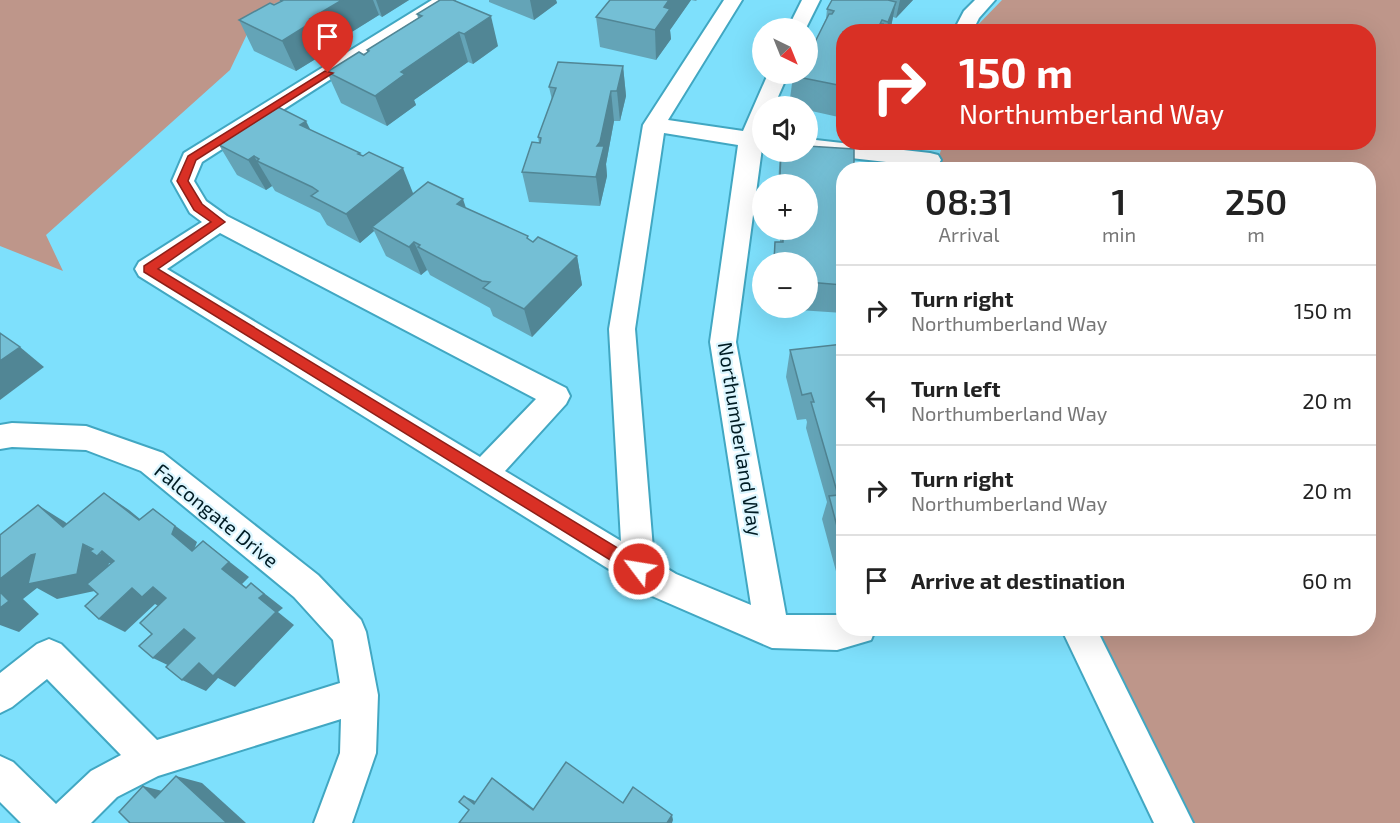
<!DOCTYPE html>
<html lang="en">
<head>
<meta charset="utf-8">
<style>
	:root { --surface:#fff; --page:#f6f6f6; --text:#222; --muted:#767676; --line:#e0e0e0 }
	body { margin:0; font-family:"Exo 2",sans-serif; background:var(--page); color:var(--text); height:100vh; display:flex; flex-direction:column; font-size:22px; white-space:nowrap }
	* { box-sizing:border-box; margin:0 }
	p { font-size:20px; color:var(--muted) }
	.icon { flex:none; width:33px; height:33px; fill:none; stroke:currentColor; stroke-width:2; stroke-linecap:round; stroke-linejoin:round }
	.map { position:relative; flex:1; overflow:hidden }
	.details { position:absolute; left:836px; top:162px; width:540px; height:474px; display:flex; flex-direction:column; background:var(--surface); border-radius:24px; box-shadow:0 6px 24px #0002 }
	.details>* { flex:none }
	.banner { position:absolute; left:836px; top:24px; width:540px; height:126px; border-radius:24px; box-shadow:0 6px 24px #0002; background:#d93025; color:#fff; overflow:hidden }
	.needle { width:39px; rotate:137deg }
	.tools { position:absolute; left:752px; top:18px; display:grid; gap:12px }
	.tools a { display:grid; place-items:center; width:66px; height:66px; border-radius:50%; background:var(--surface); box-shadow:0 6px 24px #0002; font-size:30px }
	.pin { position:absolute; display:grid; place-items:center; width:51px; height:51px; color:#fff; margin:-62px -26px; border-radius:50% 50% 50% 0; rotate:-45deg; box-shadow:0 0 6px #0007 }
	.pin .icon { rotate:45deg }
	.me { position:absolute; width:66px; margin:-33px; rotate:301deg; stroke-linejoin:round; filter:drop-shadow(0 0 4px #0008) }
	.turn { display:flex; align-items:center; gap:21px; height:126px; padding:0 24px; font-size:27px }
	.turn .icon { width:78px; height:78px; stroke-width:2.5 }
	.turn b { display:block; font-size:42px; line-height:51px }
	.eta { display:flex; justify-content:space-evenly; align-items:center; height:102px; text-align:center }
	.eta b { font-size:36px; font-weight:600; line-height:42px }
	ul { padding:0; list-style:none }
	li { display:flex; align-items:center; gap:18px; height:90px; padding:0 24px; border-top:2px solid var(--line) }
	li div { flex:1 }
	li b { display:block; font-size:22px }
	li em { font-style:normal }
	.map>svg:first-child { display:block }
	.green { fill:#be968a }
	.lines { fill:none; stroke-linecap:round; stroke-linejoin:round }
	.minor-casing { stroke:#41a7c2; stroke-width:4 }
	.minor { fill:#fff; fill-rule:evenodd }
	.wall { fill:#64a4b7 }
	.shaded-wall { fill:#518695 }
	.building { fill:#74bfd5; stroke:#518695; stroke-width:1.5 }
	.route { fill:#d93025; stroke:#8d1f18; stroke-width:1.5 }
	.labels { text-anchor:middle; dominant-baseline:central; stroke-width:4.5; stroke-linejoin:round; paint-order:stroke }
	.street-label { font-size:20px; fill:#001c24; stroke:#dcf6ff }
</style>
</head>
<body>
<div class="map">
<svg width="1400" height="823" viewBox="0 0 1400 823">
	<rect width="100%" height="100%" fill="#7ee0fc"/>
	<g class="green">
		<path d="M0 0H283L258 11 230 70 46 235 63 271 0 246Z"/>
		<path d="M1002 0H1400V823H1190L1095 629 1368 628V170H935L943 143 1368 142V32L972 31Z"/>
	</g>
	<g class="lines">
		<g class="minor-casing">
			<g id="minor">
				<path d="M432 0H454L202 162 194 181 206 201 227 216 566 388 570 396 566 404 505 471 621 541 609 329 643 125 724 0H742L668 120 743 131 768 74H788L774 106H762V148L736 342 786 615H843V628H876L871 640 837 650 772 648 652 596 139 276 135 269 139 262 202 222 190 213 172 181 184 153ZM664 133 738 145 710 342 751 605 676 574 654 561 635 329ZM220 233 536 399 480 457 167 269Z"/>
				<path d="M802 0H820L806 28H788Z"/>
				<path d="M975 0H995L979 18 972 32H953L964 11Z"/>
				<path d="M807 139 930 153 938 155 941 160 938 165 930 167 807 153 801 152H807Z"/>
				<path d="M12 423 86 426 163 453 318 575 361 620 366 632 378 695 376 753 352 823H314L340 753 341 719 158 776 117 797 91 823H21L0 802V756L13 762 56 804 91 771 121 755 47 679 12 707 0 713V673L37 644 49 639 61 644 157 740 340 683 333 640 294 597 141 471 86 450 12 447 0 449V425Z"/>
				<path d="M1061 628H1096L1193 823H1154Z"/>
			</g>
		</g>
		<use href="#minor" class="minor"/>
	</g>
	<g class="wall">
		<path d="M280 0H409L382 17 379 15 326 48 327 52 296 71 254 51 239 20 274 5 281 1Z"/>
		<path d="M489 0H556L557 3 534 20 489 2Z"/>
		<path d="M610 0H697L696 1 691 0 670 30 671 39 656 60 600 47 596 17Z"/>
		<path d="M832 0H913L896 18 893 17 890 32H843V118L807 110V106H789L793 76 810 52 811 50 826 19 827 9Z"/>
		<path d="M417 14 498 46 473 64 468 62 414 100 416 105 387 126 341 103 327 72 367 52V50L418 18Z"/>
		<path d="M623 66 626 96 620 121H614L606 164 607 176 600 206 529 202 522 172 539 143 538 137 552 100 549 87Z"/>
		<path d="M310 130 360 153 362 156 413 194 466 208 533 242 577 256 582 285 532 337 493 316 490 308 430 275 428 271 427 270 421 275 386 256 374 231 360 243 327 225 320 213 275 191 272 186 266 190 237 175 219 145Z"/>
		<path d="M780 152 843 170V313L769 308H807V262H773L775 242H780V230H807V184H778Z"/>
		<path d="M843 344V574L837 575 822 519 827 502 806 428 807 422 806 419 797 420 786 377 790 350Z"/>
	</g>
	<g class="shaded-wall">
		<path d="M342 0H373L379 15 326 48 327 52 296 71 282 41 310 19Z"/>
		<path d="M376 0H409L382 17Z"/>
		<path d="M530 0H556L557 3 534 20Z"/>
		<path d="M669 0H691L670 30 671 39 656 60 655 30 664 7Z"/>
		<path d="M900 0H913L896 18Z"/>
		<path d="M896 2 890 32H886L888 22Z"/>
		<path d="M491 16 498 46 473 64 464 34Z"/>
		<path d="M459 32 468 62 414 100 416 105 387 126 375 96 401 72Z"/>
		<path d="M623 66 626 96 620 121 617 91Z"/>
		<path d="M611 91 614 121 606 164 607 176 600 206 596 177 597 146Z"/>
		<path d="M306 121 321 151 300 125Z"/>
		<path d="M254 156 272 186 266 190 248 160Z"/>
		<path d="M403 168 415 198 372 227 374 231 360 243 346 214Z"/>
		<path d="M463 199 473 229 457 204Z"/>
		<path d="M414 242 427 270 421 275 409 247Z"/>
		<path d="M577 256 582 285 532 337 524 309Z"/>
		<path d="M20 347 44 367 0 400V361Z"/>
		<path d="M104 493 129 510 162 537 139 520Z"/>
		<path d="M38 505 65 522 90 543 63 527Z"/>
		<path d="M153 509 197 542 194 550 192 551 172 534Z"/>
		<path d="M203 541 249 577 242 584 260 598 251 583 283 608 278 612 294 625 235 687 218 678 206 691 182 680 222 569Z"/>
		<path d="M83 544 100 554 102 551 128 567 122 571 109 563 104 589 57 599 37 588 23 599 39 614 19 632 0 625V579L31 555Z"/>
		<path d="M153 587 177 601 167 611 155 604 125 632 99 619 132 588Z"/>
		<path d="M184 629 207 641 178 670 153 658Z"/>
		<path d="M176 776 202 783 246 823H227Z"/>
		<path d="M492 778 502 785 542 815 533 810Z"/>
		<path d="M143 786 170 793 155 798Z"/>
		<path d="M464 796 475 801 474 804Z"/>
		<path d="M672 815 673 820 672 823H667Z"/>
	</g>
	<g class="building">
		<path d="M280 0H342L310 19 314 21 282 41 239 20 270 3 274 5 282 1Z"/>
		<path d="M440 0H453L491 16 464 34 459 32 401 72 405 74 375 96 327 72 359 52 364 55 369 51 367 50 422 16 417 14Z"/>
		<path d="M610 0H669L664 7 670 9 655 30 596 17Z"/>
		<path d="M832 0H888L896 2 888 22 882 20 880 24H883L880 32H843V86L793 76 794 74H807V52L812 53 814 50H811L829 14H832L834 11 827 9Z"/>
		<path d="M558 62 623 66 617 91H611L600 142 597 146H604L596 177 522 172 532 142 540 143 541 138 538 137 556 88 549 87Z"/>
		<path d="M276 106 306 121 300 125 360 153 358 154 363 156 369 152 403 168 346 214 311 196 318 191 312 187 257 161 259 159 254 156 248 160 219 145Z"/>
		<path d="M807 146 854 149V170H843V285L807 282V262H774L775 242H783V230H807V184H784V180H786L787 176H780L781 152H807Z"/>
		<path d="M428 182 463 199 457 204 528 236 527 238 533 242 538 237 577 256 524 309 483 288 490 282 482 281 418 247 420 245 414 242 409 247 372 227Z"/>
		<path d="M0 333 20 347 0 361Z"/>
		<path d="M843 344V549L829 496 838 495 811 402H814L811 393 802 395 790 350Z"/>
		<path d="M104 493 139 520 153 509 175 526 172 534 192 551 203 541 229 562 222 569 246 588 251 583 264 594 259 598 276 612 213 676 199 663 182 680 166 667 195 638 184 629 153 658 139 646 152 634 140 623 166 598 153 587 142 597 132 588 99 619 85 606 98 594 87 584 114 561 102 551 97 556 90 551 93 549 83 544 77 574 28 584 35 554 31 555 0 579V535L38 505 63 527Z"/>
		<path d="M0 592 9 601 0 608Z"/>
		<path d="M566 762 623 803 633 787 672 815 667 823H459L469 810 459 802 464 796 474 804 492 778 533 810Z"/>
		<path d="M176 776 227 823H130L119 812 143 786 155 798Z"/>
	</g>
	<path class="route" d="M325 71 333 73 196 160 188 181 202 204 225 222 158 269 644 564 646 569 644 574 639 576 633 574 144 272V266L211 222 194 210 177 181 188 156Z"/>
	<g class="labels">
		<g class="street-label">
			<text transform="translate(741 439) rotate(81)">Northumberland Way</text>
			<text transform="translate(217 515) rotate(39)">Falcongate Drive</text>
		</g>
	</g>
</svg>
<div class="tools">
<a><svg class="needle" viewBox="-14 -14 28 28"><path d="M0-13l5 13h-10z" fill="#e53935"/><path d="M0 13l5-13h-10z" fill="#767676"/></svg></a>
<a><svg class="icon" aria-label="sound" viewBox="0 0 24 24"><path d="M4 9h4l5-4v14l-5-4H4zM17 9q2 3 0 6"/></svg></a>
<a>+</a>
<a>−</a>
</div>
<div class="pin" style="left:328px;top:73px;background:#d93025"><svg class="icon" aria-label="arrive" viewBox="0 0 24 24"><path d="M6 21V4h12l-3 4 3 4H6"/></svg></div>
<svg class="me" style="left:639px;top:569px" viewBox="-20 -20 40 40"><circle r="17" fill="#d93025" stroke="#fff" stroke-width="3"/><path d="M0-11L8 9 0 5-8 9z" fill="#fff"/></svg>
<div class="banner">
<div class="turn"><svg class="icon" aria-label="right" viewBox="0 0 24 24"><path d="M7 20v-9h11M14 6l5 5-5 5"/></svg><div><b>150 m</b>Northumberland Way</div></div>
</div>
<section class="details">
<div class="eta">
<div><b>08:31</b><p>Arrival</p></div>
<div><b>1</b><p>min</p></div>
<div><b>250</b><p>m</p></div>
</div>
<ul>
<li><svg class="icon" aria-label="right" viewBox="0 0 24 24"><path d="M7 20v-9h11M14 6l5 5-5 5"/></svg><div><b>Turn right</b><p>Northumberland Way</p></div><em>150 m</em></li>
<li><svg class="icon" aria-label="left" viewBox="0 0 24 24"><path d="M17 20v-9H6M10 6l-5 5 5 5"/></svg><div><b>Turn left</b><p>Northumberland Way</p></div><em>20 m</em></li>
<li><svg class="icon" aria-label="right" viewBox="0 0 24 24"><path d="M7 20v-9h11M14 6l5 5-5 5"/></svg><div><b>Turn right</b><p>Northumberland Way</p></div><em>20 m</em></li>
<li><svg class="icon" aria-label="arrive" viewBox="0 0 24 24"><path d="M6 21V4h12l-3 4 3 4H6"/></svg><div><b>Arrive at destination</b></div><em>60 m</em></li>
</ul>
</section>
</div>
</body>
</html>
